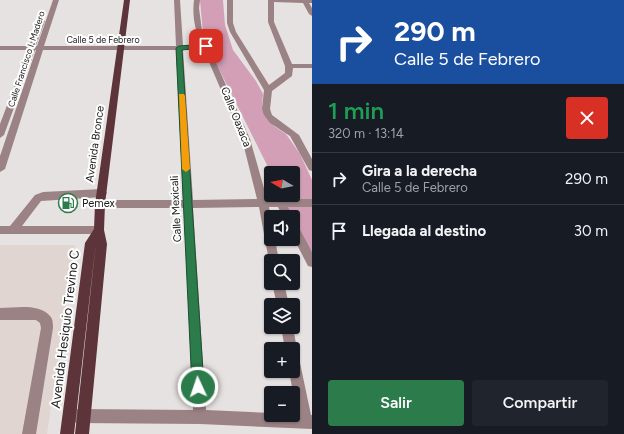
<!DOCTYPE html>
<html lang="es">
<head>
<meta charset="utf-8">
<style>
	:root { --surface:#171b24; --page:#20242c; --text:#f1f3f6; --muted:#9ea1a6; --line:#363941; --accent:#2c7b4b }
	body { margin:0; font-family:Figtree,sans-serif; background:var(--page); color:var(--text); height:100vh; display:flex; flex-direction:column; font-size:15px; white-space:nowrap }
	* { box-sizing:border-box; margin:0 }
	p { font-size:13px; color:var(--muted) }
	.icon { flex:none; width:22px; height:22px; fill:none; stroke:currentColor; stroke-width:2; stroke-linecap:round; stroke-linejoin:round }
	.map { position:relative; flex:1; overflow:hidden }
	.panel { display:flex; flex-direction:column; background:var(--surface); width:312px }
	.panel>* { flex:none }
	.banner { background:#1a4fa0; color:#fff; overflow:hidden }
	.needle { width:26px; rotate:280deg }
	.tools { position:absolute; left:264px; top:166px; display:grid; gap:8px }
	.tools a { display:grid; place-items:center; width:36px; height:36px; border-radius:4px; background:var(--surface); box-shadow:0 1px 3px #0004; font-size:20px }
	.pin { position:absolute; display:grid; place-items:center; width:34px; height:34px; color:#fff; margin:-17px; border-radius:8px; box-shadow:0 2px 6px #0006 }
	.me { position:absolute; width:44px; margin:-22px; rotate:357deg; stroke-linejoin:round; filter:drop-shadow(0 0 3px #0008) }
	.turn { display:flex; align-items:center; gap:14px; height:84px; padding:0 16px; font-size:18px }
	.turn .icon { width:52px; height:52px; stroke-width:2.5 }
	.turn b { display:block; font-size:28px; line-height:34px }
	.round { display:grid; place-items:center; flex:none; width:42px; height:42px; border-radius:4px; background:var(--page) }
	.headline { display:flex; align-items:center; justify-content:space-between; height:68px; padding:0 16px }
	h1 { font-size:24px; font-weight:600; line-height:30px; color:#1e9e55 }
	.action { display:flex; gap:8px; margin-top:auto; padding:8px 16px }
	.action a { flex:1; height:46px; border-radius:4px; background:var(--accent); color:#fff; font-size:16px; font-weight:600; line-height:46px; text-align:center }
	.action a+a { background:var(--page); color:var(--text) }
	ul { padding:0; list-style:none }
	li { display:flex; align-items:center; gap:12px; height:52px; padding:0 16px; border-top:1px solid var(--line) }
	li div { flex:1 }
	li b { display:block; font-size:15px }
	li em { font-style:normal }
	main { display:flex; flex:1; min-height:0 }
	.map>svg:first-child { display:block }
	.built { fill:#e1d5d1 }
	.water { fill:#d39fb7 }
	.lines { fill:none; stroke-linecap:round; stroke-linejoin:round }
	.minor { fill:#9b8284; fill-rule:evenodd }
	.major { fill:#5d3439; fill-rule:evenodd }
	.route { fill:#2c7b4b; stroke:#1d5031 }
	.slow { fill:#f59e0b }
	.labels { text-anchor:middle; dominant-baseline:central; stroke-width:4; stroke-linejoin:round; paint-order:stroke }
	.far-street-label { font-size:9px; fill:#21201f; stroke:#fff }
	.street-label { font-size:11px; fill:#21201f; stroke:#fff }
	.poi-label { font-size:11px; fill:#21201f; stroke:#fff; text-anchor:start }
	.near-street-label { font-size:13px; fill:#21201f; stroke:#fff }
</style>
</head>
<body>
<main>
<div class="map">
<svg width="312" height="434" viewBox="0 0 312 434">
	<rect width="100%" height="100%" fill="#e6e2e1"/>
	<path class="built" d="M0 245H75L47 434H0Z"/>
	<path class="water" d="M200 0H223L225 25 233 50 256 81 263 94 262 105 266 116 274 126 286 134 300 154 312 180V252L303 238 282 195H293V173H271L214 59 203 33Z"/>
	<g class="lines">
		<g class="minor">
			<path d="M53 0H59L44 46H176L174 0H180L183 46 201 44C195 30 192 16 194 0H200L199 8 202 31 250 139 267 199H312V207H288L293 217H283L278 207H269L271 219V239H275L279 261H271V265L269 261 259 207 193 208 206 410 271 413V415L297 414 289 371H293V349H285L281 327H293L297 349 296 353 299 358 311 415H312V429L200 424 77 423 72 421 70 416 72 411 77 409 193 410 184 208H100L97 207 95 204 97 201 100 200H183L176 50H43L5 169 0 172V156L36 50H35L4 135 0 138V124L28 50H0V46H29L39 21 42 19 45 21 36 46H37ZM203 48 242 139 257 199 193 200 183 50Z"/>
			<path d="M227 0H233V23L236 32 269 85 285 73V66L268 22V0H312V3H309L312 8V16L309 14 303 3 274 2V22L292 64H312V68H293L292 76 272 91 270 109 272 115 299 135 312 159V171L309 170 290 136 270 123 264 115 262 109 264 90 230 32 227 23Z"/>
			<path d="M102 189 105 190 107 193 105 196 102 197 41 201 22 226H99L103 227 104 230 103 233 99 234H0V226H10L35 195 43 192Z"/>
			<path d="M293 223 297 224 312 252V267L308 266 293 237Z"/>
			<path d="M272 283H284L289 305H277Z"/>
			<path d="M0 308C15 308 39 303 50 316 53 319 53 324 53 328L36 434H22L41 328 40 323 36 320H0Z"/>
		</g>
		<path class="major" d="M124 0H130L105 204 104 230 107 244 89 434H75L96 242 74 434H60L85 243 94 229 95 204Z"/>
	</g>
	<path class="route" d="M206 44 209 46 208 47 182 50 204 387 202 391 198 393 194 391 192 387 176 48 179 46Z"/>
	<path class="slow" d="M179 94H184L185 96 190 169 186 172 182 169Z"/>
	<defs>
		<g id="fuel-ring" transform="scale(1)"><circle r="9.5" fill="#fff" stroke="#2c7b4b" stroke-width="1.5"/><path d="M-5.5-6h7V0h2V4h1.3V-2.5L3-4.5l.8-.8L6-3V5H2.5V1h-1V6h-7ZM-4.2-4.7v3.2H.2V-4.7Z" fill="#2c7b4b"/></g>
	</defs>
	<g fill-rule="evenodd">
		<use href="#fuel-ring" x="68" y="203"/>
	</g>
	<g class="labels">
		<g class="far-street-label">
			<text x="103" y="39">Calle 5 de Febrero</text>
			<text transform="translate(26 59) rotate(-72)">Calle Francisco I. Madero</text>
		</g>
		<g class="street-label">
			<text transform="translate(236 117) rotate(68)">Calle Oaxaca</text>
			<text transform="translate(95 144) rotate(-82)">Avenida Bronce</text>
			<text transform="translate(176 209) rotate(-93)">Calle Mexicali</text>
		</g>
		<g class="poi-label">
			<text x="82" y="203">Pemex</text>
		</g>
		<g class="near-street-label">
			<text transform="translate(65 329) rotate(-83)">Avenida Hesiquio Trevino C</text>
		</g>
	</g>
</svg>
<div class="tools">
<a><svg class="needle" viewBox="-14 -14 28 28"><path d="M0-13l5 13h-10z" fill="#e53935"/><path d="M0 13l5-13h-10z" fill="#9ea1a6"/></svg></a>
<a><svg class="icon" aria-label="sound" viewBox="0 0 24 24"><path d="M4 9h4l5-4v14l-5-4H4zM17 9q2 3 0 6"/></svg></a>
<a><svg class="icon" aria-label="search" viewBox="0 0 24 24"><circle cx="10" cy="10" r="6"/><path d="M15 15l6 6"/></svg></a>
<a><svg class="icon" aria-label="layers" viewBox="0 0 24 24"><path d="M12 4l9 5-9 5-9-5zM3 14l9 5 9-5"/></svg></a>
<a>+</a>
<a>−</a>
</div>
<div class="pin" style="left:206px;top:46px;background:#d93025"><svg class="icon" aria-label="arrive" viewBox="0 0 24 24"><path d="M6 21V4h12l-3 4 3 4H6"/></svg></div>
<svg class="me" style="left:198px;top:387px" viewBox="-20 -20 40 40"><circle r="17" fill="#2c7b4b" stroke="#fff" stroke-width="3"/><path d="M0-11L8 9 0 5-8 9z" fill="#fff"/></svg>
</div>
<section class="panel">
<div class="banner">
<div class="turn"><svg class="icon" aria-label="right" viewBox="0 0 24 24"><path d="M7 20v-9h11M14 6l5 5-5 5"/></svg><div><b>290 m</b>Calle 5 de Febrero</div></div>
</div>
<div class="headline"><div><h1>1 min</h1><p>320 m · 13:14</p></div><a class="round" style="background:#d93025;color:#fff"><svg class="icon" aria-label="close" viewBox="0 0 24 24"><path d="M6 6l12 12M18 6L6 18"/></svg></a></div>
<ul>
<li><svg class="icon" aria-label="right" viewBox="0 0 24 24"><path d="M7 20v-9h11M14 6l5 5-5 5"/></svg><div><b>Gira a la derecha</b><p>Calle 5 de Febrero</p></div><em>290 m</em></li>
<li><svg class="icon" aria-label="arrive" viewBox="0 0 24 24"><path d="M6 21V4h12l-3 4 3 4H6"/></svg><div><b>Llegada al destino</b></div><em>30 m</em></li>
</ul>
<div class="action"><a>Salir</a><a>Compartir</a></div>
</section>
</main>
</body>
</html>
